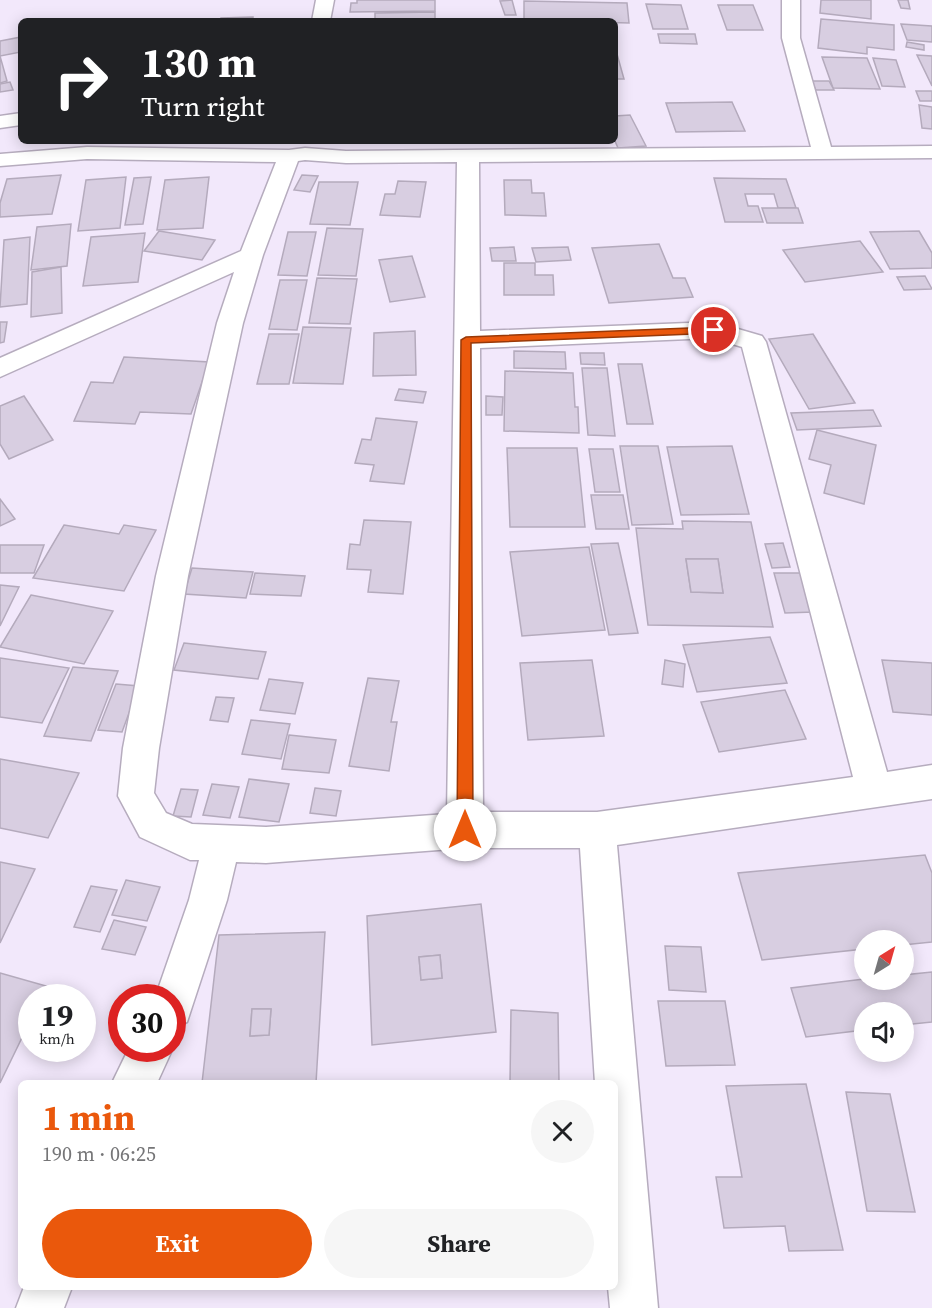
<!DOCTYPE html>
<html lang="en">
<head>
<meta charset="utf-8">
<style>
	:root { --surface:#fff; --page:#f6f6f6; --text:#202124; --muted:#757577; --accent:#ea580c }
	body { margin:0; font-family:"Source Serif 4",serif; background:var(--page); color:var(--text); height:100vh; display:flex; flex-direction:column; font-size:22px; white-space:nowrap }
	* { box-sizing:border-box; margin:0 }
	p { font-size:20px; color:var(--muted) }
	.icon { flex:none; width:33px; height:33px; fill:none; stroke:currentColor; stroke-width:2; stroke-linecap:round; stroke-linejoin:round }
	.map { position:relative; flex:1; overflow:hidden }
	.sheet { position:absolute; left:18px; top:1080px; width:600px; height:210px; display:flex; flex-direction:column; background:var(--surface); border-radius:9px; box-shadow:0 3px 15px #0003 }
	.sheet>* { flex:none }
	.guide { position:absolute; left:18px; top:18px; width:600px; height:126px; border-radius:9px; box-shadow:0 3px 15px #0003; background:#202124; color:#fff; overflow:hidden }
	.needle { width:39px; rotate:37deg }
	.fabs { position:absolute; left:854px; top:930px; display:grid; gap:12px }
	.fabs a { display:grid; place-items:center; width:60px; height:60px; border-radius:50%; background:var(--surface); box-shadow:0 3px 15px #0003; font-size:30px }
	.speed { position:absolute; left:18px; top:984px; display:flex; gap:12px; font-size:30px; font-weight:700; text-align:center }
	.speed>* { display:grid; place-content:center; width:78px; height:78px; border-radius:50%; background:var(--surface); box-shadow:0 3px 15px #0003; line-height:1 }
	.speed small { font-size:15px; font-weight:400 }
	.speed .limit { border:9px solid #d22; background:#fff; color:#111 }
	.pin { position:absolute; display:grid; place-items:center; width:51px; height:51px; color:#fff; margin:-26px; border:3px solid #fff; border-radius:50%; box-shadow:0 2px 6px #0007 }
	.me { position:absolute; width:66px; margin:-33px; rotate:0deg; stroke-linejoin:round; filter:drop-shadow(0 0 4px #0008) }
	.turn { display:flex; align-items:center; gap:21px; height:126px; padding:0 24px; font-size:27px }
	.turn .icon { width:78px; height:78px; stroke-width:2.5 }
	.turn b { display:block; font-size:42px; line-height:51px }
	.round { display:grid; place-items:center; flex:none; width:63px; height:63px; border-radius:32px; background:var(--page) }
	.overview { display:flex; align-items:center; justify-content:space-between; height:102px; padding:0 24px }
	h1 { font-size:36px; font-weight:700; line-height:45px; color:var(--accent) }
	.button { display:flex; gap:12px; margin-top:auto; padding:12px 24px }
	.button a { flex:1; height:69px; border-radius:36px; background:var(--accent); color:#fff; font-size:24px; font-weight:700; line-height:69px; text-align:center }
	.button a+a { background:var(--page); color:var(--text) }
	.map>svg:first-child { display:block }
	.building { fill:#d8cee1; stroke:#b4aabc; stroke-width:1.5; fill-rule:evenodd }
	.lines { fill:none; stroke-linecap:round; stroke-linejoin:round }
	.minor-casing { stroke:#b6acbe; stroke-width:3 }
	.minor { fill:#fff; fill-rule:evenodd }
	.route { fill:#ea580c; stroke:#983908; stroke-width:1.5 }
</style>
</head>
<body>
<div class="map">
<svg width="932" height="1308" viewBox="0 0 932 1308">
	<rect width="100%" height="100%" fill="#f2e8fb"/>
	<g class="building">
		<path d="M357 0H435V11L350 12 351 3H357Z"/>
		<path d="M512 0 516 15H505L500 1Z"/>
		<path d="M821 0H871V19L820 13Z"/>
		<path d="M898 0H908L910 9 901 8Z"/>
		<path d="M524 1 627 3 629 23 524 20Z"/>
		<path d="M646 4 681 5 688 29H653Z"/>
		<path d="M718 5H753L763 30H727Z"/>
		<path d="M435 12V21H375V13Z"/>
		<path d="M253 17V21H221V18Z"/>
		<path d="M821 19 894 25V50L867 47V54L818 48Z"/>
		<path d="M901 24 932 26V42L907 40Z"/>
		<path d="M658 34H695L697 44 660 43Z"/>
		<path d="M21 37V52L0 56V41Z"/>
		<path d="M907 42 924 45V50L906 47Z"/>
		<path d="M615 47 624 79H615Z"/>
		<path d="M917 55 932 56V86Z"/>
		<path d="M0 56 7 81 0 83Z"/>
		<path d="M822 57 867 58 880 89 833 88Z"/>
		<path d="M873 58 896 60 905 87 882 86Z"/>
		<path d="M811 81H829L834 90H816Z"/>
		<path d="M10 82 13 90 0 92V84Z"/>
		<path d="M916 91H932V101H920Z"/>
		<path d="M732 102 745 131 676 132 666 103Z"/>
		<path d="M919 105 932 107V129L922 128Z"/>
		<path d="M630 115 646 146 618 148 615 141V116Z"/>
		<path d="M61 175 52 214 0 217V203L7 179Z"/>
		<path d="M302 175 318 176 310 192 294 190Z"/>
		<path d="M126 177 120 228 78 231 86 180Z"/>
		<path d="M151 177 143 224 125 225 134 178Z"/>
		<path d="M209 177 203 228 157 230 165 180Z"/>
		<path d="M714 178 786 179 796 208H778L774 194H745L748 206H758L763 222H725Z"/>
		<path d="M504 180H531L532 193H544L546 216 505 215Z"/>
		<path d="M398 181 426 182 420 217 380 215 385 194H395Z"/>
		<path d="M319 182H358L350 225 310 224Z"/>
		<path d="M762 208H798L803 223H767Z"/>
		<path d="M71 224 67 266 31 270 37 227Z"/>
		<path d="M327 228 363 229 356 276 318 275Z"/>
		<path d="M159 231 215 240 202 260 144 251Z"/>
		<path d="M919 231 932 253V268L890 269 870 232Z"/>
		<path d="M288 232H316L307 276 278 275Z"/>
		<path d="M145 233 138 282 83 286 91 237Z"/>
		<path d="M30 237 27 304 0 307 4 240Z"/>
		<path d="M860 241 883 272 805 282 783 250Z"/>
		<path d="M659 244 673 278H685L693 297 609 303 592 248Z"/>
		<path d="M514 247 516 261H492L490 248Z"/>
		<path d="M568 247 571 260 536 262 532 248Z"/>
		<path d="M412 256 425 297 390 302 379 260Z"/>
		<path d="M504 263H535V275H553L554 295H504Z"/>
		<path d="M61 267 62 313 31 317 32 272Z"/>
		<path d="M925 276 932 289 904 290 897 277Z"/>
		<path d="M317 278 357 279 350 324 309 323Z"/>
		<path d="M280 280H307L297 330 269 329Z"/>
		<path d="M0 322H7L4 342 0 343Z"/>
		<path d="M303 327 351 328 343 384 293 383Z"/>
		<path d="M415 331 416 375 373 376 374 333Z"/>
		<path d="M269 334H299L289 384H257Z"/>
		<path d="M813 334 855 403 809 409 769 339Z"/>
		<path d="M514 351 565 352 566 369 514 368Z"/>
		<path d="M580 353H604L605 365 581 364Z"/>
		<path d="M124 357 209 362 191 414 140 412 135 424 74 421 91 382 113 383Z"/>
		<path d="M618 364H642L653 424H627Z"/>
		<path d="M582 368H607L615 436 588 435Z"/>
		<path d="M505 371 573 373 575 407H578L579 433 504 431Z"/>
		<path d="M399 389 426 392 423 403 395 400Z"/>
		<path d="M24 396 53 440 9 459 0 444V406Z"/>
		<path d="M486 396 503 397 502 415H486Z"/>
		<path d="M873 410 881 426 797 430 791 413Z"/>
		<path d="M376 418 417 422 404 484 370 481 374 465 355 463 362 439 371 440Z"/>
		<path d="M817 430 876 445 864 504 824 493 831 465 809 459Z"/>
		<path d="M620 446H658L673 524 632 525Z"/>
		<path d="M732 446 749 514 681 515 667 447Z"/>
		<path d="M507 448H577L585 527H510Z"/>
		<path d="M589 449H613L620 492H595Z"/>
		<path d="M591 495H623L629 529H596Z"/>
		<path d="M0 499 15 519 0 526Z"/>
		<path d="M364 520 411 522 403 594 368 592 371 570 347 569 350 544 360 545Z"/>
		<path d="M682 521 751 522 773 627 648 625 636 528 683 529ZM686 559H718L723 593 691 592Z"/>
		<path d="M64 525 119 534 124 525 156 530 124 591 33 578Z"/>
		<path d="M618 543 638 633 609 635 591 544Z"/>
		<path d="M783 543 790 567 772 568 765 544Z"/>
		<path d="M0 545H44L34 573H0Z"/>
		<path d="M589 547 605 630 522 636 510 552Z"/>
		<path d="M686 559H718L723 593 691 592Z"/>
		<path d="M192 568 253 572 246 598 184 594Z"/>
		<path d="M255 573 305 576 301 596 250 594Z"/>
		<path d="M774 573H802L813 612 785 613Z"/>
		<path d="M0 585 19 587 0 626Z"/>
		<path d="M31 595 113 611 84 664 0 647Z"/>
		<path d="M770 637 787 683 697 692 683 645Z"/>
		<path d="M184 643 266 652 258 679 174 670Z"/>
		<path d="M0 658 69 668 42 723 0 717Z"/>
		<path d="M592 660 604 736 528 740 520 663Z"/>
		<path d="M665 660 685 664 683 687 662 684Z"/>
		<path d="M882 660 932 663V715L893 712Z"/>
		<path d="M73 667 118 671 91 741 44 736Z"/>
		<path d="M368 678 399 681 391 722H397L389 771 349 766Z"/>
		<path d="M269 679 303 683 295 714 260 710Z"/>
		<path d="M116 684 139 686 122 732 98 730Z"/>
		<path d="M785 690 806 739 719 752 701 702Z"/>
		<path d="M216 697 234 698 228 722 210 720Z"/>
		<path d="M251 720 290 724 281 759 242 754Z"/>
		<path d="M289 735 336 740 329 773 282 769Z"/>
		<path d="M0 759 79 773 48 838 0 828Z"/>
		<path d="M249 779 289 784 279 822 239 817Z"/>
		<path d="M212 784 239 787 230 818 203 815Z"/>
		<path d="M315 788 341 791 336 816 310 813Z"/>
		<path d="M181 789 198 790 191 817 173 816Z"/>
		<path d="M925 855 932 873V942L903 945V940H864V949L762 960 738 873Z"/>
		<path d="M0 862 35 869 0 943Z"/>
		<path d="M126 880 160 887 147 921 112 915Z"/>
		<path d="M91 886 117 890 100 932 74 927Z"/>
		<path d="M481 904 496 1032 372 1045 367 916ZM440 955 442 978 421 980 419 957Z"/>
		<path d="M114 920 146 927 135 955 102 949Z"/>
		<path d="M325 932 316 1083H202L219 935ZM252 1009H271L269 1035 250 1036Z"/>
		<path d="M665 946 701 947 706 992 669 990Z"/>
		<path d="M440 955 442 978 421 980 419 957Z"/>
		<path d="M932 972V1022L903 1025V1012H864V1030L806 1037 791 988 864 979 903 980V975Z"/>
		<path d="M0 973 46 986 41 998H32V1017L0 1083Z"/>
		<path d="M658 1001H725L735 1065 666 1066Z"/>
		<path d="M252 1009H271L269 1035 250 1036Z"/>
		<path d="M511 1010 558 1013 559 1083H510Z"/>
		<path d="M806 1084 843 1250 789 1251 785 1226 724 1228 716 1177H742L726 1086Z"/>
		<path d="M846 1092 890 1094 915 1212 867 1211Z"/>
	</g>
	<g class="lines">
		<g class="minor-casing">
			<g id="minor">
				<path d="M316 0H334L330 21H312Z"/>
				<path d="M782 0H800V38L831 147 932 146V158L479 162 480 331 714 322 762 336 766 342 887 772 932 765V799L617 845 658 1308H610L608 1287H615V1083H595L580 848H465L266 863 236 862 227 900 187 1022 172 1028V998H155L189 900 199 860H190L140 837 118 796 123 748 156 576 217 323 234 272 0 377V358L241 251 276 162 87 159 0 166V154L87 147 289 150 305 148 346 151 811 147 782 38ZM305 160 346 163 457 162 447 814 266 827 192 824 166 813 154 793 159 748 188 576 243 323 263 255 298 161ZM713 338 742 347 853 777 597 812H483L480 348Z"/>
				<path d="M21 113V125L0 128V116Z"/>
				<path d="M172 1046 173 1048 157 1083H112L129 1048H172Z"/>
				<path d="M24 1287H72L64 1308H16Z"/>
			</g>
		</g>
		<use href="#minor" class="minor"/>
	</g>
	<path class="route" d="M714 327 720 330 718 333 471 343 473 830 470 835 465 838 459 835 457 830 461 340 466 337Z"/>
</svg>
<div class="fabs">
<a><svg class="needle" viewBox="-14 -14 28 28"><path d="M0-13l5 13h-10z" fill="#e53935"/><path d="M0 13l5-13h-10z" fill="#757577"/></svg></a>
<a><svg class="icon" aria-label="sound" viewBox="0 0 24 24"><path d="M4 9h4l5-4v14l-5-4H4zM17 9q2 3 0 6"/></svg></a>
</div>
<div class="speed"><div>19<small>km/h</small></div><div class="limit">30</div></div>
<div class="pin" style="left:714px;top:330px;background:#d93025"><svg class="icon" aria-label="arrive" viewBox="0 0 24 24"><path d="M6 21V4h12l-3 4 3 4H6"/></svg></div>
<svg class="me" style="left:465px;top:830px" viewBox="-20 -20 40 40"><circle r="19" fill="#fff"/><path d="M0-13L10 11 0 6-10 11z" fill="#ea580c"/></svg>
<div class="guide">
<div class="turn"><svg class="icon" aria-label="right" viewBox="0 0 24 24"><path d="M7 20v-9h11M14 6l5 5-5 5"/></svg><div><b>130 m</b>Turn right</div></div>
</div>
<section class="sheet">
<div class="overview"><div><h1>1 min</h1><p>190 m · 06:25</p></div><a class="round"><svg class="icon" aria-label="close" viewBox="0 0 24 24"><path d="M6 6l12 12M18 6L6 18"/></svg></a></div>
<div class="button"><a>Exit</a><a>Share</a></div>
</section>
</div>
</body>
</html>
